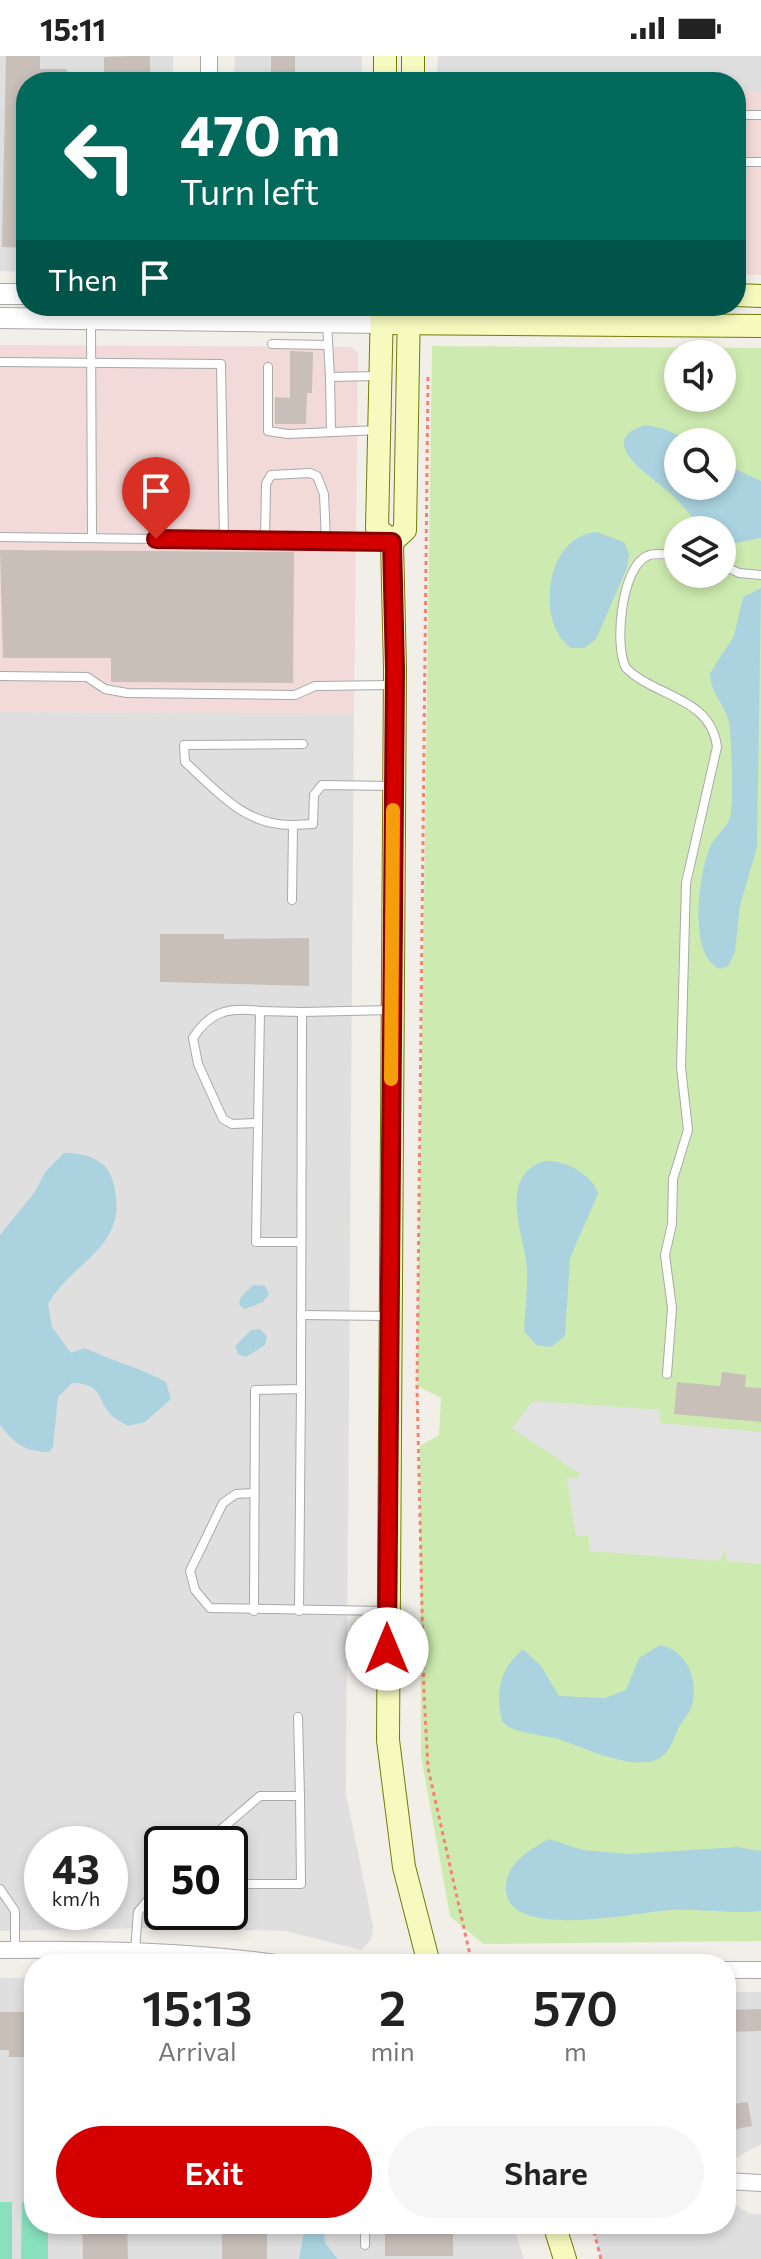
<!DOCTYPE html>
<html lang="en">
<head>
<meta charset="utf-8">
<style>
	:root { --surface:#fff; --page:#f6f6f6; --text:#222; --muted:#767676; --accent:#d40000 }
	body { margin:0; font-family:Commissioner,sans-serif; background:var(--page); color:var(--text); height:100vh; display:flex; flex-direction:column; font-size:30px; white-space:nowrap }
	* { box-sizing:border-box; margin:0 }
	p { font-size:26px; color:var(--muted) }
	.icon { flex:none; width:44px; height:44px; fill:none; stroke:currentColor; stroke-width:2; stroke-linecap:round; stroke-linejoin:round }
	.map { position:relative; flex:1; overflow:hidden }
	.panel { position:absolute; left:24px; top:1898px; width:712px; height:280px; display:flex; flex-direction:column; background:var(--surface); border-radius:32px; box-shadow:0 4px 12px #0003 }
	.panel>* { flex:none }
	.top-card { position:absolute; left:16px; top:16px; width:730px; height:244px; border-radius:32px; box-shadow:0 4px 12px #0003; background:#00695c; color:#fff; overflow:hidden }
	.fabs { position:absolute; left:664px; top:284px; display:grid; gap:16px }
	.fabs a { display:grid; place-items:center; width:72px; height:72px; border-radius:50%; background:var(--surface); box-shadow:0 4px 12px #0003; font-size:40px }
	.speed { position:absolute; left:24px; top:1770px; display:flex; gap:16px; font-size:40px; font-weight:700; text-align:center }
	.speed>* { display:grid; place-content:center; width:104px; height:104px; border-radius:50%; background:var(--surface); box-shadow:0 4px 12px #0003; line-height:1 }
	.speed small { font-size:20px; font-weight:400 }
	.speed .limit { border:4px solid #111; border-radius:12px; background:#fff; color:#111 }
	.pin { position:absolute; display:grid; place-items:center; width:68px; height:68px; color:#fff; margin:-82px -34px; border-radius:50% 50% 50% 0; rotate:-45deg; box-shadow:0 0 8px #0007 }
	.pin .icon { rotate:45deg }
	.me { position:absolute; width:88px; margin:-44px; rotate:0deg; stroke-linejoin:round; filter:drop-shadow(0 0 6px #0008) }
	.turn { display:flex; align-items:center; gap:28px; height:168px; padding:0 32px; font-size:36px }
	.turn .icon { width:104px; height:104px; stroke-width:2.5 }
	.turn b { display:block; font-size:56px; line-height:68px }
	.then { display:flex; align-items:center; height:76px; padding:0 32px; background:#0003; gap:16px; font-size:30px }
	.eta { display:flex; justify-content:space-evenly; align-items:center; height:136px; text-align:center }
	.eta b { font-size:48px; font-weight:600; line-height:56px }
	.cta { display:flex; gap:16px; margin-top:auto; padding:16px 32px }
	.cta a { flex:1; height:92px; border-radius:48px; background:var(--accent); color:#fff; font-size:32px; font-weight:600; line-height:92px; text-align:center }
	.cta a+a { background:var(--page); color:var(--text) }
	.status { display:flex; justify-content:space-between; align-items:center; height:56px; padding:0 40px; background:var(--surface); direction:ltr }
	.status svg { height:22px; fill:currentColor }
	.map>svg:first-child { display:block }
	.residential { fill:#e0dfdf; fill-rule:evenodd }
	.commercial { fill:#f2dad9 }
	.grass { fill:#cdebb0; fill-rule:evenodd }
	.pitch { fill:#88e0be }
	.parking { fill:#e2e2e2 }
	.water { fill:#aad3df }
	.building { fill:#c7bfb8 }
	.lines { fill:none; stroke-linecap:round; stroke-linejoin:round }
	.service-casing { stroke:#a9a9a9; stroke-width:10 }
	.minor-casing { stroke:#a9a9a9; stroke-width:18 }
	.tertiary-casing { stroke:#a9a9a9; stroke-width:22 }
	.secondary-casing { stroke:#707d05; stroke-width:24 }
	.path { stroke:#fa8072; stroke-width:3; stroke-dasharray:4 4; stroke-linecap:butt }
	.service { stroke:#fff; stroke-width:8 }
	.minor { stroke:#fff; stroke-width:16 }
	.tertiary { stroke:#fff; stroke-width:20 }
	.secondary { stroke:#f7fabf; stroke-width:22 }
	.route-casing { stroke:#8a0000; stroke-width:20 }
	.route { stroke:#d40000; stroke-width:14 }
	.slow { stroke:#f59e0b; stroke-width:14 }
</style>
</head>
<body>
<div class="status"><b>15:11</b><svg viewBox="0 0 49 12"><path d="M0 12V9h3v3zM5 12V6h3v6zM10 12V3h3v9zM15 12V0h3v12zM26 1h20v11H26zM47 4h2v5h-2z"/></svg></div>
<div class="map">
<svg width="761" height="2203" viewBox="0 0 761 2203">
	<rect width="100%" height="100%" fill="#f2efe9"/>
	<g class="residential">
		<path d="M0 0H173V26H26V216L0 215Z"/>
		<path d="M235 0H362V26H234Z"/>
		<path d="M438 0H761V36H736V26H436Z"/>
		<path d="M0 656 354 657 346 1738 373 1870 371 1884 361 1894 285 1875 159 1872 0 1875ZM42 1788H110V1856H42ZM162 1788H230V1856H162Z"/>
		<path d="M0 1922H34V2168H513L524 2203H0Z"/>
		<path d="M726 1936H761V2088L730 2105H726Z"/>
		<path d="M726 2144 751 2158H761V2203H601L592 2168H726Z"/>
	</g>
	<g class="commercial">
		<path d="M736 36H761V219L736 218Z"/>
		<path d="M0 289 351 291 358 297 354 657 0 656Z"/>
	</g>
	<path class="grass" d="M432 290 761 292V1885L483 1888 450 1860 421 1700 420 1390 439 1379 441 1342 417 1330ZM678 298H722V342H678ZM678 386H722V430H678ZM678 474H722V518H678Z"/>
	<g class="pitch">
		<rect x="0" y="2146" width="12" height="57"/>
		<path d="M22 2146H34V2168H48V2203H21Z"/>
	</g>
	<path class="parking" d="M533 1345 660 1354V1367L761 1376V1508L727 1505 725 1491 720 1505 589 1495V1480H576L567 1422H578L580 1418 512 1372Z"/>
	<g class="water">
		<path d="M646 369 665 373 692 386H678V430H722V407L761 425V482L735 487 722 485V474H704C693 462 683 449 670 437 654 422 591 385 646 369Z"/>
		<path d="M597 476 624 486 629 498 627 512 596 583 585 592H571C536 569 543 480 597 476Z"/>
		<path d="M761 532 757 791 740 850 735 896 728 910 720 913C687 900 699 817 710 791 715 780 727 772 730 761 734 751 732 673 728 663 723 646 710 635 710 617L734 580 743 541Z"/>
		<path d="M64 1097C84 1097 108 1103 113 1126 131 1191 75 1202 48 1248L52 1271 71 1297 85 1292C112 1305 139 1311 166 1326L171 1343 145 1366 128 1370C123 1367 115 1363 111 1359 95 1340 103 1328 72 1327L58 1341 53 1391 49 1396C25 1396 14 1387 0 1369V1179L34 1137 46 1115Z"/>
		<path d="M544 1105C563 1103 594 1119 598 1138L570 1202 565 1280 551 1291 536 1289 524 1275C525 1254 528 1233 527 1212 524 1178 497 1121 544 1105Z"/>
		<path d="M253 1229 265 1230 269 1238 263 1246 245 1253 239 1249 240 1242Z"/>
		<path d="M260 1273 267 1280 265 1289 246 1301 238 1298 235 1290 251 1274Z"/>
		<path d="M660 1589C688 1594 700 1627 691 1652 688 1660 681 1665 678 1673 672 1686 669 1700 653 1705 625 1712 585 1692 558 1683 542 1678 512 1678 502 1665 495 1635 500 1613 523 1593L541 1610 559 1640 605 1642 626 1634 639 1602Z"/>
		<path d="M549 1783 583 1794 629 1798 737 1791 761 1795V1855C730 1858 700 1853 670 1854 637 1856 502 1887 506 1830 508 1805 530 1794 549 1783Z"/>
		<path d="M310 2168H323L325 2187 338 2203H299L305 2170Z"/>
	</g>
	<g class="building">
		<path d="M6 0H40V13H67V26H26V192L2 191Z"/>
		<path d="M130 0H150V26H104V1Z"/>
		<rect x="271" y="0" width="24" height="20"/>
		<path d="M290 295 313 296 312 337H307L306 368H275V341L290 342Z"/>
		<path d="M0 494 294 496 293 627 111 626V602H3Z"/>
		<path d="M160 878H224V883L309 882V930L160 926Z"/>
		<path d="M722 1316 746 1319 745 1331 761 1332V1366L674 1358 677 1326 720 1330Z"/>
		<path d="M761 1953V1975L726 1976V1954Z"/>
		<path d="M0 1956H34V2001H9V1994H0Z"/>
		<path d="M748 2046 752 2070 726 2075V2049Z"/>
		<path d="M82 2168H127L128 2203H83Z"/>
		<rect x="222" y="2168" width="45" height="35"/>
		<rect x="385" y="2168" width="68" height="32"/>
	</g>
	<g class="lines">
		<g class="service-casing">
			<g id="service">
				<path d="M736 59H761"/>
				<path d="M736 106H761"/>
				<path d="M91 265 92 482"/>
				<path d="M327 267 330 321 378 320"/>
				<path d="M272 288 328 289"/>
				<path d="M0 306 221 308 224 484"/>
				<path d="M268 311V375L288 378 379 374"/>
				<path d="M330 321 331 376"/>
				<path d="M0 481 383 486"/>
				<path d="M265 485 266 428 271 419 310 417 317 420 324 438 326 485"/>
				<path d="M722 509 739 517 761 519"/>
				<path d="M0 620 87 621 105 633 127 637 295 639 315 630 394 629"/>
				<path d="M293 769C245 770 218 736 185 706L184 689 303 688"/>
				<path d="M292 844 293 769 313 768 314 739 322 729 392 730"/>
				<path d="M258 1067 232 1068 223 1063 198 1008 193 982C210 955 229 951 260 955"/>
				<path d="M301 1186H256L260 955 302 956"/>
				<path d="M301 1259 388 1260"/>
				<path d="M667 1318 672 1252 665 1199 672 1168 673 1123 688 1074 681 1011 686 827 717 691C711 641 655 641 626 612 614 590 621 512 647 500 655 496 669 499 678 500"/>
				<path d="M301 1333 302 956 391 954"/>
				<path d="M254 1437 236 1438 223 1447 190 1515 195 1534 210 1552 387 1555"/>
				<path d="M254 1555 255 1334 301 1333 299 1555"/>
				<path d="M204 1788 260 1740H300L298 1661"/>
				<path d="M230 1828H301L300 1740"/>
				<path d="M0 1833 15 1855V1893"/>
				<path d="M135 1895 138 1856 162 1827"/>
				<path d="M365 2189V2168"/>
			</g>
		</g>
		<g class="minor-casing">
			<g id="minor">
				<path d="M209 26V0"/>
				<path d="M0 1894C95 1893 189 1894 283 1908"/>
				<path d="M726 1914H761"/>
				<path d="M726 2125 761 2127"/>
			</g>
		</g>
		<g class="tertiary-casing">
			<g id="tertiary">
				<path d="M0 238H26"/>
				<path d="M0 262 382 267"/>
			</g>
		</g>
		<g class="secondary-casing">
			<g id="secondary">
				<path d="M385 26V0"/>
				<path d="M413 26V0"/>
				<path d="M736 239 761 240"/>
				<path d="M382 250 377 472 392 486 395 614 388 1684 404 1811 429 1908"/>
				<path d="M382 267 761 270"/>
				<path d="M392 486 405 474 409 250"/>
				<path d="M554 2168 565 2203"/>
			</g>
		</g>
		<g class="path">
			<path d="M428 321 417 1330 424 1638 428 1712 472 1908"/>
			<path d="M592 2168 601 2203"/>
		</g>
		<use href="#service" class="service"/>
		<use href="#minor" class="minor"/>
		<use href="#tertiary" class="tertiary"/>
		<use href="#secondary" class="secondary"/>
	</g>
	<g class="lines">
		<g class="route-casing">
			<path id="route" d="M156 483 392 486 395 614 387 1593"/>
		</g>
		<use href="#route" class="route"/>
		<path class="slow" d="M391 1023 393 754"/>
	</g>
</svg>
<div class="fabs">
<a><svg class="icon" aria-label="sound" viewBox="0 0 24 24"><path d="M4 9h4l5-4v14l-5-4H4zM17 9q2 3 0 6"/></svg></a>
<a><svg class="icon" aria-label="search" viewBox="0 0 24 24"><circle cx="10" cy="10" r="6"/><path d="M15 15l6 6"/></svg></a>
<a><svg class="icon" aria-label="layers" viewBox="0 0 24 24"><path d="M12 4l9 5-9 5-9-5zM3 14l9 5 9-5"/></svg></a>
</div>
<div class="speed"><div>43<small>km/h</small></div><div class="limit">50</div></div>
<div class="pin" style="left:156px;top:483px;background:#d93025"><svg class="icon" aria-label="arrive" viewBox="0 0 24 24"><path d="M6 21V4h12l-3 4 3 4H6"/></svg></div>
<svg class="me" style="left:387px;top:1593px" viewBox="-20 -20 40 40"><circle r="19" fill="#fff"/><path d="M0-13L10 11 0 6-10 11z" fill="#d40000"/></svg>
<div class="top-card">
<div class="turn"><svg class="icon" aria-label="left" viewBox="0 0 24 24"><path d="M17 20v-9H6M10 6l-5 5 5 5"/></svg><div><b>470 m</b>Turn left</div></div>
<div class="then">Then<svg class="icon" aria-label="arrive" viewBox="0 0 24 24"><path d="M6 21V4h12l-3 4 3 4H6"/></svg></div>
</div>
<section class="panel">
<div class="eta">
<div><b>15:13</b><p>Arrival</p></div>
<div><b>2</b><p>min</p></div>
<div><b>570</b><p>m</p></div>
</div>
<div class="cta"><a>Exit</a><a>Share</a></div>
</section>
</div>
</body>
</html>
